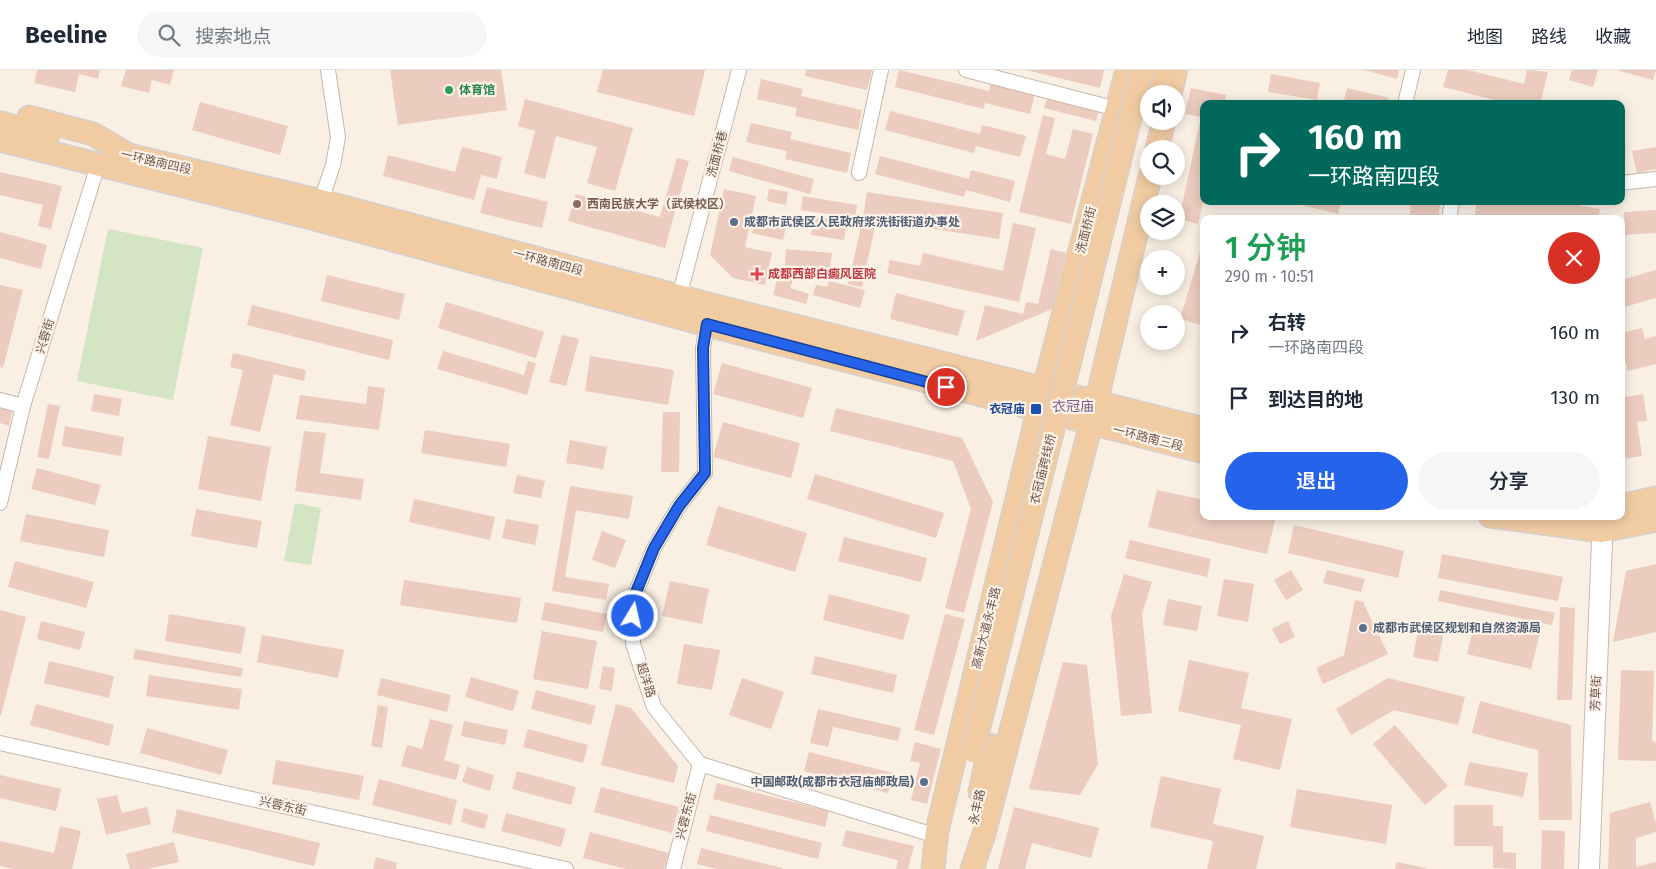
<!DOCTYPE html>
<html lang="zh">
<head>
<meta charset="utf-8">
<style>
	:root { --surface:#fff; --page:#f6f6f7; --text:#1f2937; --muted:#747a83; --line:#e0e1e3; --accent:#2563eb }
	body { margin:0; font-family:"Fira Sans","Noto Sans SC",sans-serif; background:var(--page); color:var(--text); height:100vh; display:flex; flex-direction:column; font-size:19px; white-space:nowrap }
	* { box-sizing:border-box; margin:0 }
	p { font-size:16px; color:var(--muted) }
	.icon { flex:none; width:28px; height:28px; fill:none; stroke:currentColor; stroke-width:2; stroke-linecap:round; stroke-linejoin:round }
	.map { position:relative; flex:1; overflow:hidden }
	.sheet { position:absolute; left:1200px; top:145px; width:425px; height:305px; display:flex; flex-direction:column; background:var(--surface); border-radius:10px; box-shadow:0 2px 12px #0003 }
	.sheet>* { flex:none }
	.top-card { position:absolute; left:1200px; top:30px; width:425px; height:105px; border-radius:10px; box-shadow:0 2px 12px #0003; background:#00695c; color:#fff; overflow:hidden }
	.fabs { position:absolute; left:1140px; top:15px; display:grid; gap:10px }
	.fabs a { display:grid; place-items:center; width:45px; height:45px; border-radius:50%; background:var(--surface); box-shadow:0 2px 12px #0003; font-size:25px }
	.pin { position:absolute; display:grid; place-items:center; width:42px; height:42px; color:#fff; margin:-21px; border:2px solid #fff; border-radius:50%; box-shadow:0 1px 5px #0007 }
	.me { position:absolute; width:55px; margin:-28px; rotate:9deg; stroke-linejoin:round; filter:drop-shadow(0 0 4px #0008) }
	.turn { display:flex; align-items:center; gap:18px; height:105px; padding:0 25px; font-size:22px }
	.turn .icon { width:65px; height:65px; stroke-width:2.5 }
	.turn b { display:block; font-size:35px; line-height:42px }
	.round { display:grid; place-items:center; flex:none; width:52px; height:52px; border-radius:26px; background:var(--page) }
	.summary { display:flex; align-items:center; justify-content:space-between; height:85px; padding:0 25px }
	h1 { font-size:30px; font-weight:600; line-height:38px; color:#1e9e55 }
	.button { display:flex; gap:10px; margin-top:auto; padding:10px 25px }
	.button a { flex:1; height:58px; border-radius:30px; background:var(--accent); color:#fff; font-size:20px; font-weight:600; line-height:58px; text-align:center }
	.button a+a { background:var(--page); color:var(--text) }
	ul { padding:0; list-style:none }
	li { display:flex; align-items:center; gap:15px; height:65px; padding:0 25px }
	li div { flex:1 }
	li b { display:block; font-size:19px }
	li em { font-style:normal }
	header { display:flex; align-items:center; gap:30px; box-sizing:border-box; height:70px; padding:0 25px; background:var(--surface); border-bottom:1px solid var(--line) }
	header strong { font-size:24px }
	nav { display:flex; gap:28px; margin-inline-start:auto; font-size:18px }
	.search { width:350px; height:45px; background:var(--page); display:flex; align-items:center; gap:12px; box-sizing:border-box; padding:0 18px; border-radius:28px; color:var(--muted); font-size:19px }
	.map>svg:first-child { display:block }
	.green { fill:#d4e5c4 }
	.building { fill:#ebccbe }
	.lines { fill:none; stroke-linecap:round; stroke-linejoin:round }
	.street-casing { stroke:#c8b6ab; stroke-width:16 }
	.secondary-casing { stroke:#cdb7ac; stroke-width:22 }
	.primary-casing { stroke:#d6cfcd; stroke-width:25 }
	.street { stroke:#fff; stroke-width:14 }
	.secondary { stroke:#fff; stroke-width:20 }
	.primary { stroke:#f1cca3; stroke-width:22 }
	.primary-bridge-casing { stroke:#d6cfcd; stroke-width:25; stroke-linecap:butt }
	.primary-bridge { stroke:#f1cca3; stroke-width:22 }
	.route-casing { stroke:#184099; stroke-width:12 }
	.route { stroke:#2563eb; stroke-width:9 }
	.leisure-dot { fill:#2e9e5b; stroke:#fdf3e9; stroke-width:2 }
	.education-dot { fill:#8d6e63; stroke:#fdf3e9; stroke-width:2 }
	.service-dot { fill:#5c6f8a; stroke:#fdf3e9; stroke-width:2 }
	.health-dot { fill:#e0444e; stroke:#fdf3e9; stroke-width:2 }
	.transit-dot { fill:#1a4fb4; stroke:#fdf3e9; stroke-width:2 }
	.labels { text-anchor:middle; dominant-baseline:central; stroke-width:4.5; stroke-linejoin:round; paint-order:stroke }
	.leisure-label { font-size:12px; font-weight:bold; fill:#27864d; stroke:#fdf3e9; text-anchor:start }
	.street-label { font-size:12px; fill:#6e554c; stroke:#fdf3e9 }
	.education-label { font-size:12px; font-weight:bold; fill:#785e54; stroke:#fdf3e9; text-anchor:start }
	.service-label { font-size:12px; font-weight:bold; fill:#4e5e75; stroke:#fdf3e9; text-anchor:start }
	.health-label { font-size:12px; font-weight:bold; fill:#be3a42; stroke:#fdf3e9; text-anchor:start }
	.transit-label { font-size:12px; font-weight:bold; fill:#164399; stroke:#fdf3e9; text-anchor:end }
	.neighbourhood-label { font-size:14px; fill:#7a648b; stroke:#fdf3e9 }
</style>
</head>
<body>
<header>
<strong>Beeline</strong>
<div class="search"><svg class="icon" aria-label="search" viewBox="0 0 24 24"><circle cx="10" cy="10" r="6"/><path d="M15 15l6 6"/></svg>搜索地点</div>
<nav><a>地图</a><a>路线</a><a>收藏</a></nav>
</header>
<div class="map">
<svg width="1656" height="799" viewBox="0 0 1656 799">
	<rect width="100%" height="100%" fill="#f9efe3"/>
	<g class="green">
		<path d="M108 159 203 178 173 330 77 311Z"/>
		<path d="M295 433 321 438 311 495 284 491Z"/>
	</g>
	<g class="building">
		<path d="M37 0H100L98 9 79 4 75 22 34 13Z"/>
		<path d="M126 0H174L170 15 152 10 149 23 121 16Z"/>
		<path d="M390 0H501L507 40 398 55Z"/>
		<path d="M603 0H705L694 46 597 22Z"/>
		<path d="M806 0H872L867 20 805 6Z"/>
		<path d="M899 0 989 21 991 12 1035 23 1030 44 985 33 984 39 895 17Z"/>
		<path d="M1026 0H1104L1100 18Z"/>
		<path d="M1364 0H1399L1397 9Z"/>
		<path d="M1448 0H1468L1524 14 1527 0 1548 2 1540 34H1510L1443 17Z"/>
		<path d="M1572 0H1598L1593 17 1569 10Z"/>
		<path d="M1656 0 1653 10 1620 1V0Z"/>
		<path d="M1271 4 1320 13 1317 30 1268 22Z"/>
		<path d="M761 9 803 19 801 26 862 40 858 60 795 46 797 38 757 29Z"/>
		<path d="M1191 18 1226 25 1224 34H1204V129L1198 154 1179 149 1201 47 1185 44Z"/>
		<path d="M1347 18 1389 28 1388 34H1343Z"/>
		<path d="M1048 25 1099 39 1096 51 1044 38Z"/>
		<path d="M525 29 633 58 615 121 587 113 597 77 556 66 545 109 524 103 535 61 518 56Z"/>
		<path d="M200 32 288 56 280 85 192 60Z"/>
		<path d="M890 41 980 64 982 55 1026 66 1020 87 976 76 974 83 885 60Z"/>
		<path d="M1043 45 1055 48 1046 84 1065 89 1073 59 1093 64 1071 154 1019 142Z"/>
		<path d="M751 53 792 62 790 69 851 83 847 103 785 89 787 81 746 72Z"/>
		<path d="M462 77 502 87 497 109 481 105 474 130 383 106 388 85 455 102Z"/>
		<path d="M1621 77H1626L1623 101H1621Z"/>
		<path d="M1656 77V99L1637 103 1632 81Z"/>
		<path d="M880 86 969 109 971 100 1015 111 1010 132 966 120 964 127 875 104Z"/>
		<path d="M733 87 814 109 810 124 729 101Z"/>
		<path d="M677 88 689 91 665 178 568 151 576 124 660 147Z"/>
		<path d="M0 102 62 116 51 159 38 156 43 135 0 125Z"/>
		<path d="M487 117 548 132 542 158 480 143Z"/>
		<path d="M724 119 756 126 745 177 772 183 765 215 733 208 710 185Z"/>
		<path d="M769 119 788 122 786 135 767 131Z"/>
		<path d="M867 122 1003 143 999 169 863 148Z"/>
		<path d="M803 126 857 135 855 148 801 140Z"/>
		<path d="M1286 131H1341L1338 144Z"/>
		<path d="M1412 131H1441L1438 149H1409Z"/>
		<path d="M1477 131H1555L1600 139 1598 149H1474Z"/>
		<path d="M1656 140V163L1625 165 1624 142Z"/>
		<path d="M757 145 787 152 783 170 752 163Z"/>
		<path d="M814 147 847 152 844 170 811 165Z"/>
		<path d="M862 153 875 156 862 217 848 214Z"/>
		<path d="M1013 153 1036 158 1019 232 887 203 890 190 920 196 923 183 1003 201Z"/>
		<path d="M0 162 47 175 41 199 0 188Z"/>
		<path d="M786 179 832 183 830 199 785 195Z"/>
		<path d="M1051 179 1066 183 1052 239 976 271 985 235 1023 244 1026 232 1038 234Z"/>
		<path d="M1200 182 1204 183V256L1180 249Z"/>
		<path d="M1656 200V228L1621 238V210Z"/>
		<path d="M327 205 405 224 399 250 321 231Z"/>
		<path d="M778 206 793 209 790 218 809 224 806 234 773 225Z"/>
		<path d="M829 211 865 220 860 238 813 225 816 215 827 217Z"/>
		<path d="M0 215 23 220 3 298 0 297Z"/>
		<path d="M896 223 965 241 958 266 890 249Z"/>
		<path d="M446 232 544 262 536 288 438 258Z"/>
		<path d="M252 235 393 270 389 290 247 255Z"/>
		<path d="M1642 258 1645 269 1656 266V294L1628 301 1621 276V263Z"/>
		<path d="M562 265 579 269 566 316 549 312Z"/>
		<path d="M443 281 524 305 528 291 536 293 527 325 437 299Z"/>
		<path d="M233 283 306 300 304 311 274 304 260 362 230 355 243 300 230 297Z"/>
		<path d="M590 286 674 300 668 335 585 321Z"/>
		<path d="M722 293 812 318 803 348 713 324Z"/>
		<path d="M368 316 385 318 379 360 296 349 300 325 366 334Z"/>
		<path d="M94 324 122 329 119 346 91 341Z"/>
		<path d="M1643 324 1647 351 1637 352 1642 386 1621 389V328Z"/>
		<path d="M48 334 60 336 49 389 37 387Z"/>
		<path d="M0 335 13 338 9 356 0 353Z"/>
		<path d="M836 338 962 368 993 432 964 543 945 538 971 439 953 391 830 361Z"/>
		<path d="M663 342H680L679 402H661Z"/>
		<path d="M723 352 800 373 791 408 713 387Z"/>
		<path d="M65 356 124 367 121 386 62 376Z"/>
		<path d="M425 360 510 374 506 397 421 383Z"/>
		<path d="M304 361 326 363 320 403 364 409 361 430 295 421Z"/>
		<path d="M208 366 271 377 261 431 198 419Z"/>
		<path d="M570 370 607 377 603 399 566 393Z"/>
		<path d="M37 398 101 415 95 435 31 419Z"/>
		<path d="M815 404 944 443 936 468 807 429Z"/>
		<path d="M517 405 545 411 541 428 513 423Z"/>
		<path d="M570 416 633 426 629 449 576 440 565 507 609 514 606 530 552 521Z"/>
		<path d="M1157 420 1204 430V446H1276L1267 484 1148 457Z"/>
		<path d="M414 429 495 447 490 470 409 452Z"/>
		<path d="M718 436 807 463 795 502 706 475Z"/>
		<path d="M196 439 262 451 257 478 191 466Z"/>
		<path d="M26 444 109 460 104 487 20 471Z"/>
		<path d="M506 449 539 455 535 475 502 468Z"/>
		<path d="M1294 455 1404 481 1398 508 1288 483Z"/>
		<path d="M602 461 626 470 615 498 592 490Z"/>
		<path d="M844 467 927 488 921 512 838 491Z"/>
		<path d="M1130 470 1211 489 1207 507 1125 488Z"/>
		<path d="M1442 484 1563 507 1558 531 1438 508Z"/>
		<path d="M15 491 94 512 86 538 8 517Z"/>
		<path d="M1656 494V562L1613 572 1626 501Z"/>
		<path d="M1291 500 1303 520 1286 530 1274 510Z"/>
		<path d="M1327 500 1365 509 1361 522 1323 513Z"/>
		<path d="M1124 504 1152 512 1142 544 1152 643 1121 646 1111 546Z"/>
		<path d="M1224 509 1254 514 1248 552 1217 546Z"/>
		<path d="M404 510 521 528 517 553 400 535Z"/>
		<path d="M670 511 709 519 702 554 662 546Z"/>
		<path d="M1440 520 1555 543 1552 555 1438 531Z"/>
		<path d="M829 524 910 545 903 570 823 550Z"/>
		<path d="M1168 529 1202 536 1197 561 1163 555Z"/>
		<path d="M1355 530 1363 532 1388 584 1323 614 1316 598 1344 585Z"/>
		<path d="M545 532 607 544 603 562 541 550Z"/>
		<path d="M1560 537 1575 538 1572 630H1557Z"/>
		<path d="M0 540 26 547 1 645H0Z"/>
		<path d="M169 544 246 557 241 584 165 571Z"/>
		<path d="M945 544 965 549 934 665 914 660Z"/>
		<path d="M41 551 85 562 80 580 37 569Z"/>
		<path d="M1288 551 1295 567 1280 574 1272 559Z"/>
		<path d="M1474 555 1515 565 1517 557 1540 563 1531 599 1467 584Z"/>
		<path d="M542 561 597 571 588 619 533 609Z"/>
		<path d="M1418 561 1443 566 1438 592 1413 587Z"/>
		<path d="M262 565 344 580 338 608 257 592Z"/>
		<path d="M684 574 720 580 712 620 677 614Z"/>
		<path d="M135 579 243 598 241 607 133 589Z"/>
		<path d="M815 586 897 605 893 623 811 604Z"/>
		<path d="M1189 590 1249 603 1241 638 1292 649 1280 700 1233 689 1241 655 1178 641Z"/>
		<path d="M49 591 114 606 109 628 44 613Z"/>
		<path d="M1063 592 1087 595 1098 694 1080 725 1029 719Z"/>
		<path d="M603 596 615 598 612 621 599 619Z"/>
		<path d="M1621 600 1654 601 1652 671 1656 672V691L1618 690Z"/>
		<path d="M149 605 242 619 239 640 146 626Z"/>
		<path d="M471 607 519 621 513 641 465 627Z"/>
		<path d="M381 608 451 625 447 642 377 625Z"/>
		<path d="M742 608 784 622 771 659 729 645Z"/>
		<path d="M1388 608 1465 627 1458 655 1394 640 1351 665 1336 639Z"/>
		<path d="M536 620 596 636 591 655 531 639Z"/>
		<path d="M1480 631 1571 655 1572 750H1539L1538 680 1472 663Z"/>
		<path d="M36 634 114 655 109 676 30 655Z"/>
		<path d="M616 634 631 638 678 696 674 713 601 695Z"/>
		<path d="M378 635 388 637 382 678 371 676Z"/>
		<path d="M818 639 901 658 898 671 833 657 828 677 810 673Z"/>
		<path d="M430 649 453 655 444 690 460 695 456 710 401 696 407 675 422 679Z"/>
		<path d="M464 651 508 660 505 675 461 666Z"/>
		<path d="M1395 655 1448 716 1425 735 1373 674Z"/>
		<path d="M147 658 228 680 221 705 140 683Z"/>
		<path d="M528 659 588 675 583 693 523 677Z"/>
		<path d="M915 672 941 679 927 734 911 730 920 693 910 691Z"/>
		<path d="M809 682 893 703 888 723 804 701Z"/>
		<path d="M276 690 364 706 359 730 272 714Z"/>
		<path d="M1469 692 1528 703 1523 727 1464 715Z"/>
		<path d="M467 697 494 705 490 721 462 712Z"/>
		<path d="M517 701 576 717 571 735 512 719Z"/>
		<path d="M0 705 61 719 56 741 0 728Z"/>
		<path d="M1161 706 1221 719 1213 754 1264 766 1256 799H1207L1213 771 1150 757Z"/>
		<path d="M379 709 457 730 451 755 372 735Z"/>
		<path d="M717 713 829 741 825 757 713 729Z"/>
		<path d="M601 717 679 737 672 763 594 742Z"/>
		<path d="M1297 719 1392 735 1386 774 1290 757Z"/>
		<path d="M117 725 122 743 147 737 151 754 106 765 97 729Z"/>
		<path d="M1650 732 1656 753V762L1636 768V797L1656 792V799H1608L1610 743Z"/>
		<path d="M1454 735H1493V756H1503V782L1516 783V799L1493 798V776H1454Z"/>
		<path d="M1014 737 1099 758 1091 788 1032 773 1025 799H998Z"/>
		<path d="M464 738 489 745 484 759 461 752Z"/>
		<path d="M177 739 320 773 314 796 172 762Z"/>
		<path d="M506 743 566 759 561 777 501 761Z"/>
		<path d="M710 745 822 773 818 789 706 761Z"/>
		<path d="M60 756 81 761 72 799H14L0 796V771L54 783Z"/>
		<path d="M846 760 914 776 908 799H896L898 790 842 776Z"/>
		<path d="M1542 760 1565 761 1564 799H1541Z"/>
		<path d="M590 762 669 783 664 799H626L583 788Z"/>
		<path d="M174 772 179 792 148 799H130L126 784Z"/>
		<path d="M701 778 782 798V799H717L697 794Z"/>
		<path d="M376 787 397 793 396 799H373Z"/>
		<path d="M1397 792 1426 798V799H1395Z"/>
	</g>
	<g class="lines">
		<g class="street-casing">
			<g id="street">
				<path d="M966 0 1117 39"/>
				<path d="M1405 34 1413 0"/>
				<path d="M859 103 881 0"/>
				<path d="M1621 113 1656 109"/>
				<path d="M321 131 333 95 338 67 328 0"/>
				<path d="M1449 149 1452 131"/>
				<path d="M679 227 739 0"/>
				<path d="M707 255 703 278 705 403 679 436 654 478 632 532 633 574 654 637 700 694 937 766"/>
				<path d="M0 330 23 336"/>
				<path d="M0 433 23 336 96 101"/>
				<path d="M0 673 566 799"/>
				<path d="M673 799 700 694"/>
			</g>
		</g>
		<g class="secondary-casing">
			<path id="secondary" d="M1589 799 1603 446"/>
		</g>
		<g class="primary-casing">
			<g id="primary">
				<path d="M1151 24 1157 0"/>
				<path d="M1170 24 1176 0"/>
				<path d="M29 47 93 64 132 87"/>
				<path d="M0 53 48 65"/>
				<path d="M0 70 308 147 707 255 1204 382"/>
				<path d="M1157 79 1164 51"/>
				<path d="M120 83 321 131 712 235 1204 359"/>
				<path d="M1621 436 1656 428"/>
				<path d="M1490 446 1602 461 1656 450"/>
				<path d="M980 722 990 675"/>
				<path d="M933 799 937 761 1038 341 1127 0"/>
				<path d="M972 799 984 764 1091 354 1150 106"/>
			</g>
		</g>
		<use href="#street" class="street"/>
		<use href="#secondary" class="secondary"/>
		<use href="#primary" class="primary"/>
		<g class="primary-bridge-casing">
			<path id="primary-bridge" d="M973 681 1142 0"/>
		</g>
		<use href="#primary-bridge" class="primary-bridge"/>
	</g>
	<g class="lines">
		<g class="route-casing">
			<path id="route" d="M633 546 632 532 654 478 679 436 705 403 703 278 707 254 946 317"/>
		</g>
		<use href="#route" class="route"/>
	</g>
	<circle class="leisure-dot" cx="449" cy="20" r="5"/>
	<circle class="education-dot" cx="577" cy="134" r="5"/>
	<g class="service-dot">
		<circle cx="734" cy="152" r="5"/>
		<circle cx="1363" cy="558" r="5"/>
		<circle cx="924" cy="712" r="5"/>
	</g>
	<path class="health-dot" d="M754.5 196.5h5v5h5v5h-5v5h-5v-5h-5v-5h5z"/>
	<rect class="transit-dot" x="1030" y="333" width="12" height="12" rx="2.5"/>
	<g class="labels">
		<g class="leisure-label">
			<text x="459" y="20">体育馆</text>
		</g>
		<g class="street-label">
			<text transform="translate(717 84) rotate(-75)">洗面桥巷</text>
			<text transform="translate(156 92) rotate(13)">一环路南四段</text>
			<text transform="translate(1086 160) rotate(-76)">洗面桥街</text>
			<text transform="translate(548 192) rotate(15)">一环路南四段</text>
			<text transform="translate(45 266) rotate(-73)">兴蓉街</text>
			<text transform="translate(1148 368) rotate(14)">一环路南三段</text>
			<text transform="translate(1043 399) rotate(-76)">衣冠庙跨线桥</text>
			<text transform="translate(986 558) rotate(-76)">高新大道永丰路</text>
			<text transform="translate(646 610) rotate(72)">超洋路</text>
			<text transform="translate(1596 623) rotate(-88)">芳草街</text>
			<text transform="translate(283 736) rotate(13)">兴蓉东街</text>
			<text transform="translate(977 737) rotate(-78)">永丰路</text>
			<text transform="translate(686 746) rotate(-75)">兴蓉东街</text>
		</g>
		<g class="education-label">
			<text x="587" y="134">西南民族大学（武侯校区）</text>
		</g>
		<g class="service-label">
			<text x="744" y="152">成都市武侯区人民政府浆洗街街道办事处</text>
			<text x="1373" y="558">成都市武侯区规划和自然资源局</text>
			<text x="914" y="712" text-anchor="end">中国邮政(成都市衣冠庙邮政局)</text>
		</g>
		<g class="health-label">
			<text x="768" y="204">成都西部白癜风医院</text>
		</g>
		<g class="transit-label">
			<text x="1025" y="339">衣冠庙</text>
		</g>
		<g class="neighbourhood-label">
			<text x="1073" y="336">衣冠庙</text>
		</g>
	</g>
</svg>
<div class="fabs">
<a><svg class="icon" aria-label="sound" viewBox="0 0 24 24"><path d="M4 9h4l5-4v14l-5-4H4zM17 9q2 3 0 6"/></svg></a>
<a><svg class="icon" aria-label="search" viewBox="0 0 24 24"><circle cx="10" cy="10" r="6"/><path d="M15 15l6 6"/></svg></a>
<a><svg class="icon" aria-label="layers" viewBox="0 0 24 24"><path d="M12 4l9 5-9 5-9-5zM3 14l9 5 9-5"/></svg></a>
<a>+</a>
<a>−</a>
</div>
<div class="pin" style="left:946px;top:317px;background:#d93025"><svg class="icon" aria-label="arrive" viewBox="0 0 24 24"><path d="M6 21V4h12l-3 4 3 4H6"/></svg></div>
<svg class="me" style="left:633px;top:546px" viewBox="-20 -20 40 40"><circle r="17" fill="#2563eb" stroke="#fff" stroke-width="3"/><path d="M0-11L8 9 0 5-8 9z" fill="#fff"/></svg>
<div class="top-card">
<div class="turn"><svg class="icon" aria-label="right" viewBox="0 0 24 24"><path d="M7 20v-9h11M14 6l5 5-5 5"/></svg><div><b>160 m</b>一环路南四段</div></div>
</div>
<section class="sheet">
<div class="summary"><div><h1>1 分钟</h1><p>290 m · 10:51</p></div><a class="round" style="background:#d93025;color:#fff"><svg class="icon" aria-label="close" viewBox="0 0 24 24"><path d="M6 6l12 12M18 6L6 18"/></svg></a></div>
<ul>
<li><svg class="icon" aria-label="right" viewBox="0 0 24 24"><path d="M7 20v-9h11M14 6l5 5-5 5"/></svg><div><b>右转</b><p>一环路南四段</p></div><em>160 m</em></li>
<li><svg class="icon" aria-label="arrive" viewBox="0 0 24 24"><path d="M6 21V4h12l-3 4 3 4H6"/></svg><div><b>到达目的地</b></div><em>130 m</em></li>
</ul>
<div class="button"><a>退出</a><a>分享</a></div>
</section>
</div>
</body>
</html>
